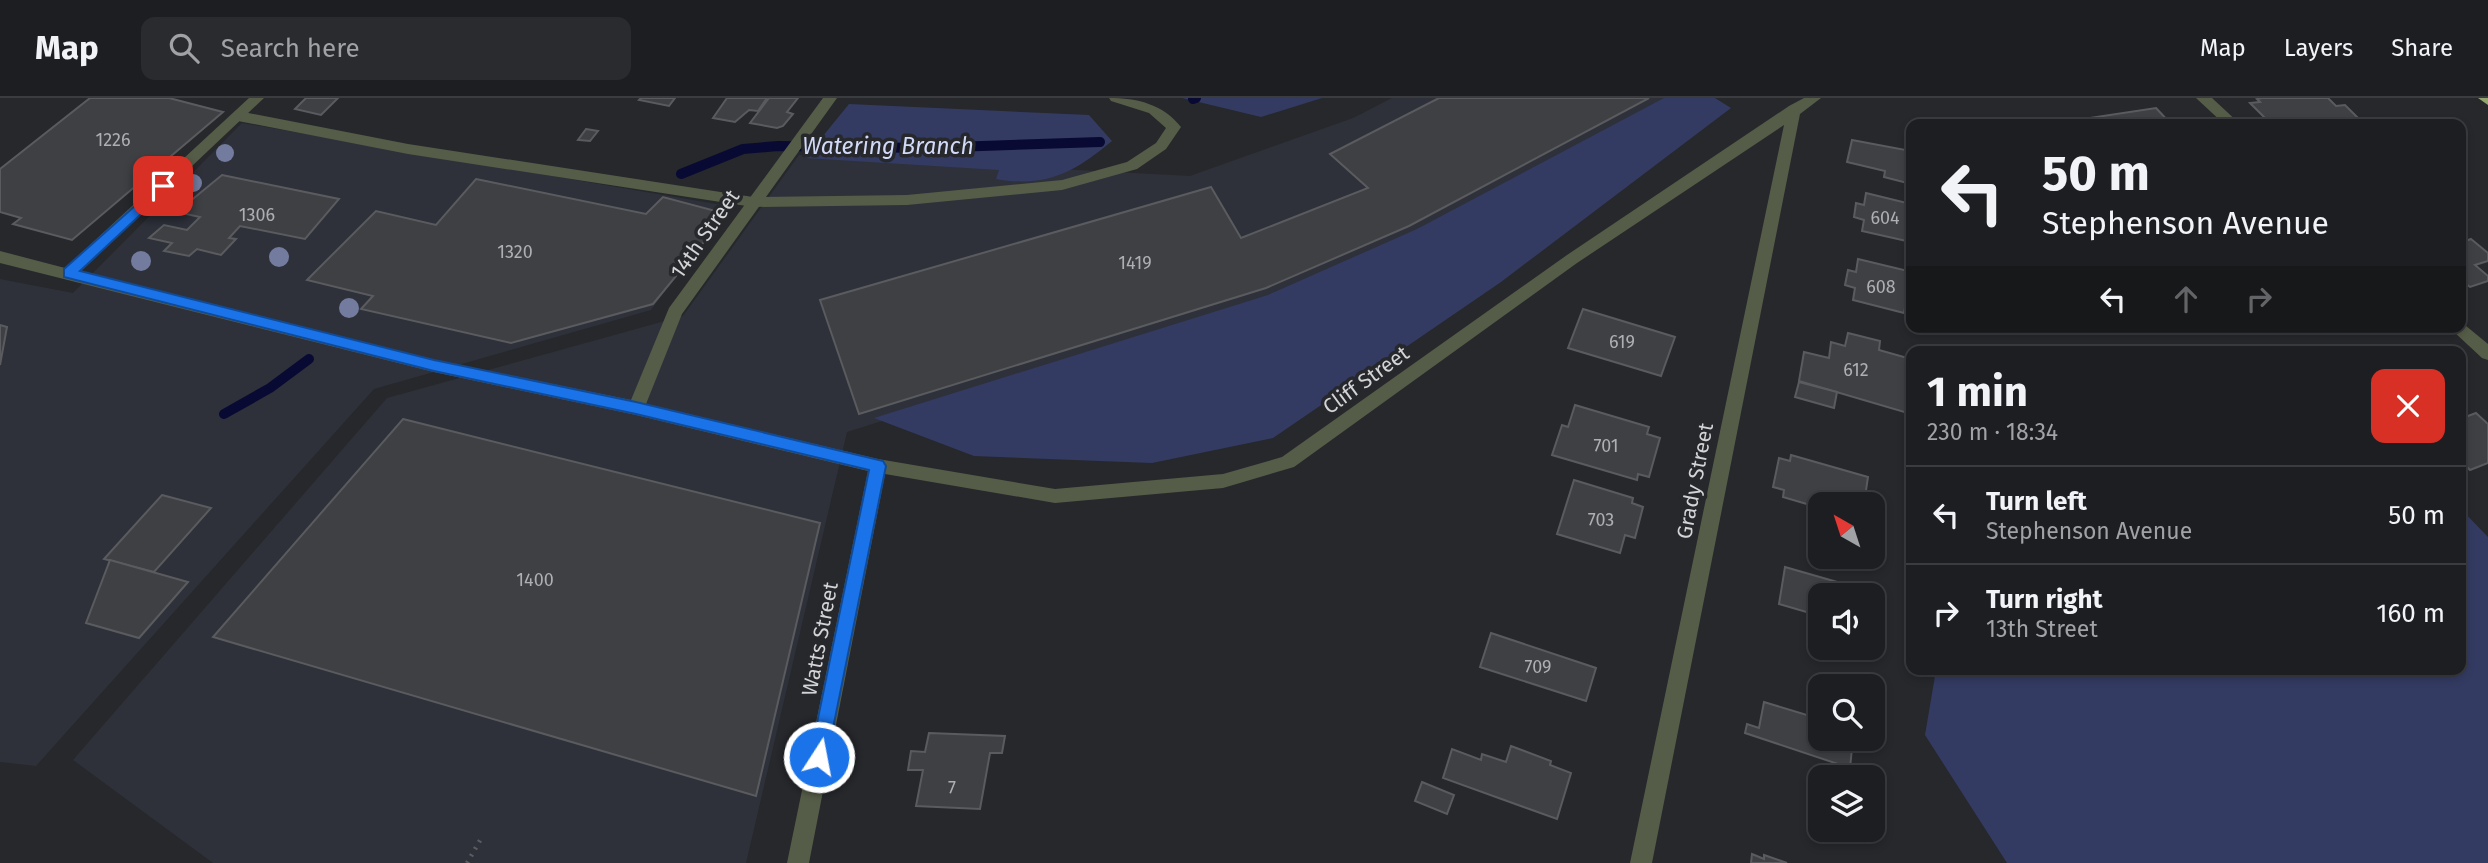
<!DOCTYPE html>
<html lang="en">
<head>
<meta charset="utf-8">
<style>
	:root { --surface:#1d1e21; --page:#2a2b2e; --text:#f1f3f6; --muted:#a0a2a5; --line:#3b3c3f }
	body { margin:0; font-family:"Fira Sans",sans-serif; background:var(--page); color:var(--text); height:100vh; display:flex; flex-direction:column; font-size:26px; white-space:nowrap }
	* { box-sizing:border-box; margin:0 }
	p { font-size:23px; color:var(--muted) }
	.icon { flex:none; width:38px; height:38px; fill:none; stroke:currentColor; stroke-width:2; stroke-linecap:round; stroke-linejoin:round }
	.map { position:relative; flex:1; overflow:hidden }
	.details { position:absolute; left:1906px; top:248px; width:560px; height:329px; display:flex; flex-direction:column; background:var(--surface); border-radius:14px; box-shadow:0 4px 10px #0003,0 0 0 2px var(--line) }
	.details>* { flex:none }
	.banner { position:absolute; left:1906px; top:21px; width:560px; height:214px; border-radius:14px; box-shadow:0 4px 10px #0003,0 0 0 2px var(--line); background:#1d1e21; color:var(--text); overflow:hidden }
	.needle { width:46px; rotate:321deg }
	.buttons { position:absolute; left:1808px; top:394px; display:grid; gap:14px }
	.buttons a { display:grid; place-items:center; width:77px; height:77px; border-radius:14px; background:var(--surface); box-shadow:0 4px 10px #0003,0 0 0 2px var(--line); font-size:35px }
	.pin { position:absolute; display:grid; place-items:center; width:60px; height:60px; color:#fff; margin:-30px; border-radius:14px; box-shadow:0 4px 10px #0006 }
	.me { position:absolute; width:77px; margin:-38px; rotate:11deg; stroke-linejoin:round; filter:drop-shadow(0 0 5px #0008) }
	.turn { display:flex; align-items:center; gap:24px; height:147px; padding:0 21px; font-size:32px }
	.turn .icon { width:91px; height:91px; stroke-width:2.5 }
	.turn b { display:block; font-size:49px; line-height:60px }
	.lanes { display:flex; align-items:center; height:66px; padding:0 21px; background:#0003; justify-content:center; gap:35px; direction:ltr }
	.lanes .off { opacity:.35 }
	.round { display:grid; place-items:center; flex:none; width:74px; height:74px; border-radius:14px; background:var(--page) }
	.summary { display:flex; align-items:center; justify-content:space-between; height:119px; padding:0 21px }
	h1 { font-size:42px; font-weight:700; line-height:52px }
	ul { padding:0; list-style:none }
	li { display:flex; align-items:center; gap:21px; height:98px; padding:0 21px; border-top:2px solid var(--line) }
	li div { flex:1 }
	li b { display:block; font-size:26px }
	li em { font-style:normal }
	header { display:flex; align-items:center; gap:42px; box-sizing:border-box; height:98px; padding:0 35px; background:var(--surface); border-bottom:2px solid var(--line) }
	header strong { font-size:33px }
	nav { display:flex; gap:38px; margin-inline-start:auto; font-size:24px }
	.search { width:490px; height:63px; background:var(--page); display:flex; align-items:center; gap:18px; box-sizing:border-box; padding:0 24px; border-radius:14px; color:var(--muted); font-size:26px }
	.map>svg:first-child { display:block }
	.built { fill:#2e313a }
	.green { fill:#333b62 }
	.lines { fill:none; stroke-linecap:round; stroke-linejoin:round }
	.stream { stroke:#090a33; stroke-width:10 }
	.building { fill:#3e4044; stroke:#5a5b5f; stroke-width:2 }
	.path { stroke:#5b5c5f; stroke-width:4.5; stroke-dasharray:2 6; stroke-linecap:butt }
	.lane { fill:#555d48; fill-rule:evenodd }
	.street { fill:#555d48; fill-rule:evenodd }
	.highway { fill:#92a56f; fill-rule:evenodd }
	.tree { fill:#737c9e }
	.route { fill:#1a73e8; stroke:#114b97; stroke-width:2 }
	.labels { text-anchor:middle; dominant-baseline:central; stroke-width:7; stroke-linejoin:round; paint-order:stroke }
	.number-label { font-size:18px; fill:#aeafb2 }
	.street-label { font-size:21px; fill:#d3d4d6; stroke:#27282c }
	.water-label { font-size:23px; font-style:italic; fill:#d2daf8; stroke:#27282c }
</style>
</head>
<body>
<header>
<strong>Map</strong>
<div class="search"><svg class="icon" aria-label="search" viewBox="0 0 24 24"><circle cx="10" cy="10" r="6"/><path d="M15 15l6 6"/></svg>Search here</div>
<nav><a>Map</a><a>Layers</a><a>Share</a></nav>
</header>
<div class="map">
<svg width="2488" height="765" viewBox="0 0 2488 765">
	<rect width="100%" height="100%" fill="#27282c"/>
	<g class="built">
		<path d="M1392 0H1684L1337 180 847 334 746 765H213L73 662 387 300 683 218 799 57 1190 78 1353 20Z"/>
		<path d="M242 25 728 108 651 212 374 291 36 668 0 664V181L73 195Z"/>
	</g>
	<g class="green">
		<path d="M1182 0H1322L1261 19Z"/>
		<path d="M1664 0H1715L1731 10 1501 184 1273 340 1152 365 974 358 874 320 1268 197 1417 131Z"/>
		<path d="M849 6 1089 17 1112 43C1075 74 1046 90 996 81L999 72 805 60Z"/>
		<path d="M2461 411 2488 439V765H2007L1925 637 1936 572H2460Z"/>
	</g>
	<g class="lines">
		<g class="stream">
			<path d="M1193 1 1196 0"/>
			<path d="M681 76 743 51 778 48 924 50 1100 44"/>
			<path d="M224 316 270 290 309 261"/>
		</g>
	</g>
	<g class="building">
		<path d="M90 0H169L223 14 72 142 13 126 21 120 0 114V71Z"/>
		<path d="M306 0H338L321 17 295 11Z"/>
		<path d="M641 0H675L669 8 639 2Z"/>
		<path d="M727 0H767L758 13 749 12 735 24 713 20Z"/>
		<path d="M769 0H798L787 14 793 16 783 28 777 30 750 25Z"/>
		<path d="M1439 0H1649L1409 128 1266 190 859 316 820 202 1211 89 1241 140 1368 90 1330 56Z"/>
		<path d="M2328 0 2336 8 2345 7 2360 22 2341 26H2271L2250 5 2260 4 2257 1 2262 0Z"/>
		<path d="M2156 10 2171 26H2050Z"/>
		<path d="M586 31 598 33 590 43 578 42Z"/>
		<path d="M1852 42 1911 53V86L1884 79 1885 73 1847 64Z"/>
		<path d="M222 77 339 101 305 141 240 128 229 140 236 141 221 157 197 151 189 158 164 153 172 145 149 140 164 127 187 132 200 119 177 114Z"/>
		<path d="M476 81 646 116 663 99 727 116 653 206 511 245 361 211 373 198 307 182 376 113 436 127Z"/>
		<path d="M1866 95 1911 106V144L1862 133 1864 122 1854 119 1856 105 1864 107Z"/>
		<path d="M2471 141 2488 155V163L2475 167 2488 178V183L2470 189 2460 181V145Z"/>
		<path d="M1858 161 1908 173 1911 205 1906 204 1904 215 1853 202 1855 190 1845 187 1848 172 1856 174Z"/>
		<path d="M1583 211 1675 239 1661 278 1568 250Z"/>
		<path d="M0 227 7 229 0 267Z"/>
		<path d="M1848 235 1880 243 1879 252 1911 261V316L1799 283 1804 254 1829 260 1831 244 1845 248Z"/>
		<path d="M1799 284 1837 294 1834 310 1795 299Z"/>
		<path d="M1575 307 1649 329 1647 336 1660 340 1649 379 1638 376 1637 382 1552 357 1562 327 1568 329Z"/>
		<path d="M2476 315 2488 326V365L2470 372 2460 362V321Z"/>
		<path d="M403 321 820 425 756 698 213 539Z"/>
		<path d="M1791 357 1868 379 1864 406H1820V410L1783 399 1784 392 1773 389 1779 360 1790 363Z"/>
		<path d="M1574 382 1633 400 1632 405 1643 409 1635 440 1625 437 1620 455 1557 436Z"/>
		<path d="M162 397 211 410 154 474 104 461Z"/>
		<path d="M110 462 188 484 139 540 86 525Z"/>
		<path d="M1785 469 1879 496 1873 545 1872 497H1820V518L1779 506Z"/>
		<path d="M1491 535 1596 570 1586 603 1480 569Z"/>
		<path d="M1764 604 1820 621V640H1853L1850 670 1745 635 1747 626 1759 630Z"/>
		<path d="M929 635 1005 638 1002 655H990L980 711 916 708 923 672H908L911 653 925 654Z"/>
		<path d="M1511 648 1551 663 1550 667 1571 675 1557 721 1443 680 1452 651 1481 662 1482 656 1506 664Z"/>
		<path d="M1422 684 1454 697 1447 716 1415 703Z"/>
		<path d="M1752 756 1764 761V757L1787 765H1751Z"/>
	</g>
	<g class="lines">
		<path class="path" d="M467 765 482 739"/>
		<path class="lane" d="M1109 0C1137 0 1163 6 1181 29L1166 51 1137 71 1062 92 907 107 753 109 408 56 238 23 231 18 238 13 408 46 753 99 907 97 1062 82 1127 64 1156 45 1166 30 1149 15 1111 3Z"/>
		<g class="street">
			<path d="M249 0H264L80 174 434 262 631 302 669 210 823 0H837L682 216 646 306 878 361 1055 391 1223 376 1282 359 1567 157 1789 8 1804 0H1821L1800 16 1652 765H1630L1784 27 1577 165 1294 369 1223 390 1055 405 885 376 809 765H787L868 373 636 317 434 274 0 165V153L65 170Z"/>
			<path d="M2196 0H2212L2240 26H2224Z"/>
			<path d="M2460 223 2488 246V262L2482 260 2453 233 2451 229H2460Z"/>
		</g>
		<path class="highway" d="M2478 0H2488V7Z"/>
	</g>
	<g class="tree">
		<circle cx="225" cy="55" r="9"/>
		<circle cx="193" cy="85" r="9"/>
		<circle cx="279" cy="159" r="10"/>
		<circle cx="141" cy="163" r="10"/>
		<circle cx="349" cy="210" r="10"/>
	</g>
	<path class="route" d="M163 83 169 88 168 91 80 173 434 262 636 304 883 363 886 368 826 665 819 667 813 665 810 659 869 372 636 316 434 273 64 179V171Z"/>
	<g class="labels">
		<g class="number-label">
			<text x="113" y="42">1226</text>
			<text x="257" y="117">1306</text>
			<text x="1885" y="120">604</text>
			<text x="515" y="154">1320</text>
			<text x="1135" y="165">1419</text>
			<text x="1881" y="189">608</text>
			<text x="1622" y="244">619</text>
			<text x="1856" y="272">612</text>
			<text x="1606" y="348">701</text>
			<text x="1601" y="422">703</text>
			<text x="535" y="482">1400</text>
			<text x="1538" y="569">709</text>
			<text x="952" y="690">7</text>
		</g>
		<g class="street-label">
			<text transform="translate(705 136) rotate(-55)">14th Street</text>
			<text transform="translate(1366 282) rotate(-36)">Cliff Street</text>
			<text transform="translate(1695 383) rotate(-79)">Grady Street</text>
			<text transform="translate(820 541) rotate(-79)">Watts Street</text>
		</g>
		<g class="water-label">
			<text x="888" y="48">Watering Branch</text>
		</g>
	</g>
</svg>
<div class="buttons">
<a><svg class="needle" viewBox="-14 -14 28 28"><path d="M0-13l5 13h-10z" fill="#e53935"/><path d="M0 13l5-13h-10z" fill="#a0a2a5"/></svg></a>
<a><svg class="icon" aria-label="sound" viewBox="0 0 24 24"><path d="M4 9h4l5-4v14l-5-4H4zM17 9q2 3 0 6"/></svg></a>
<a><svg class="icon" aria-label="search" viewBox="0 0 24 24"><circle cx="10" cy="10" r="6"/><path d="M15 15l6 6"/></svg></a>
<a><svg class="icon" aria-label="layers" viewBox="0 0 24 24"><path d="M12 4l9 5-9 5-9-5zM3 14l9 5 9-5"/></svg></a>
</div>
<div class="pin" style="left:163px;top:88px;background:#d93025"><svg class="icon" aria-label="arrive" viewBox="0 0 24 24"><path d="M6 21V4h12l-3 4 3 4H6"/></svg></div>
<svg class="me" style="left:819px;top:659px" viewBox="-20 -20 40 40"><circle r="17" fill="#1a73e8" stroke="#fff" stroke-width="3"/><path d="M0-11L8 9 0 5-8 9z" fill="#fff"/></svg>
<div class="banner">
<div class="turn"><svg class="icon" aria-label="left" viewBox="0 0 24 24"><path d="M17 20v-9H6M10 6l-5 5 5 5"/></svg><div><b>50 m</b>Stephenson Avenue</div></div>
<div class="lanes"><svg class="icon" aria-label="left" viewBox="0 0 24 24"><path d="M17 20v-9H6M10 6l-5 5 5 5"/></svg><svg class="icon off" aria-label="ahead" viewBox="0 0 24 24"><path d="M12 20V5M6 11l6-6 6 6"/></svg><svg class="icon off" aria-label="right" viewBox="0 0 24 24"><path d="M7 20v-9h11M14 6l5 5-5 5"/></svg></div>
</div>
<section class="details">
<div class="summary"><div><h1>1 min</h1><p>230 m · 18:34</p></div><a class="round" style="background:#d93025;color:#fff"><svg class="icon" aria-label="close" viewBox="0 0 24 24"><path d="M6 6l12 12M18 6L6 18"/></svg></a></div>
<ul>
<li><svg class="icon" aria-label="left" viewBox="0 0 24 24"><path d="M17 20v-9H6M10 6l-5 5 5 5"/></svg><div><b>Turn left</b><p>Stephenson Avenue</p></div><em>50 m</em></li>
<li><svg class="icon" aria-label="right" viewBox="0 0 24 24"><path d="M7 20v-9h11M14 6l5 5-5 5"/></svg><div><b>Turn right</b><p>13th Street</p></div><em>160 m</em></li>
</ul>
</section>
</div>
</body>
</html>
